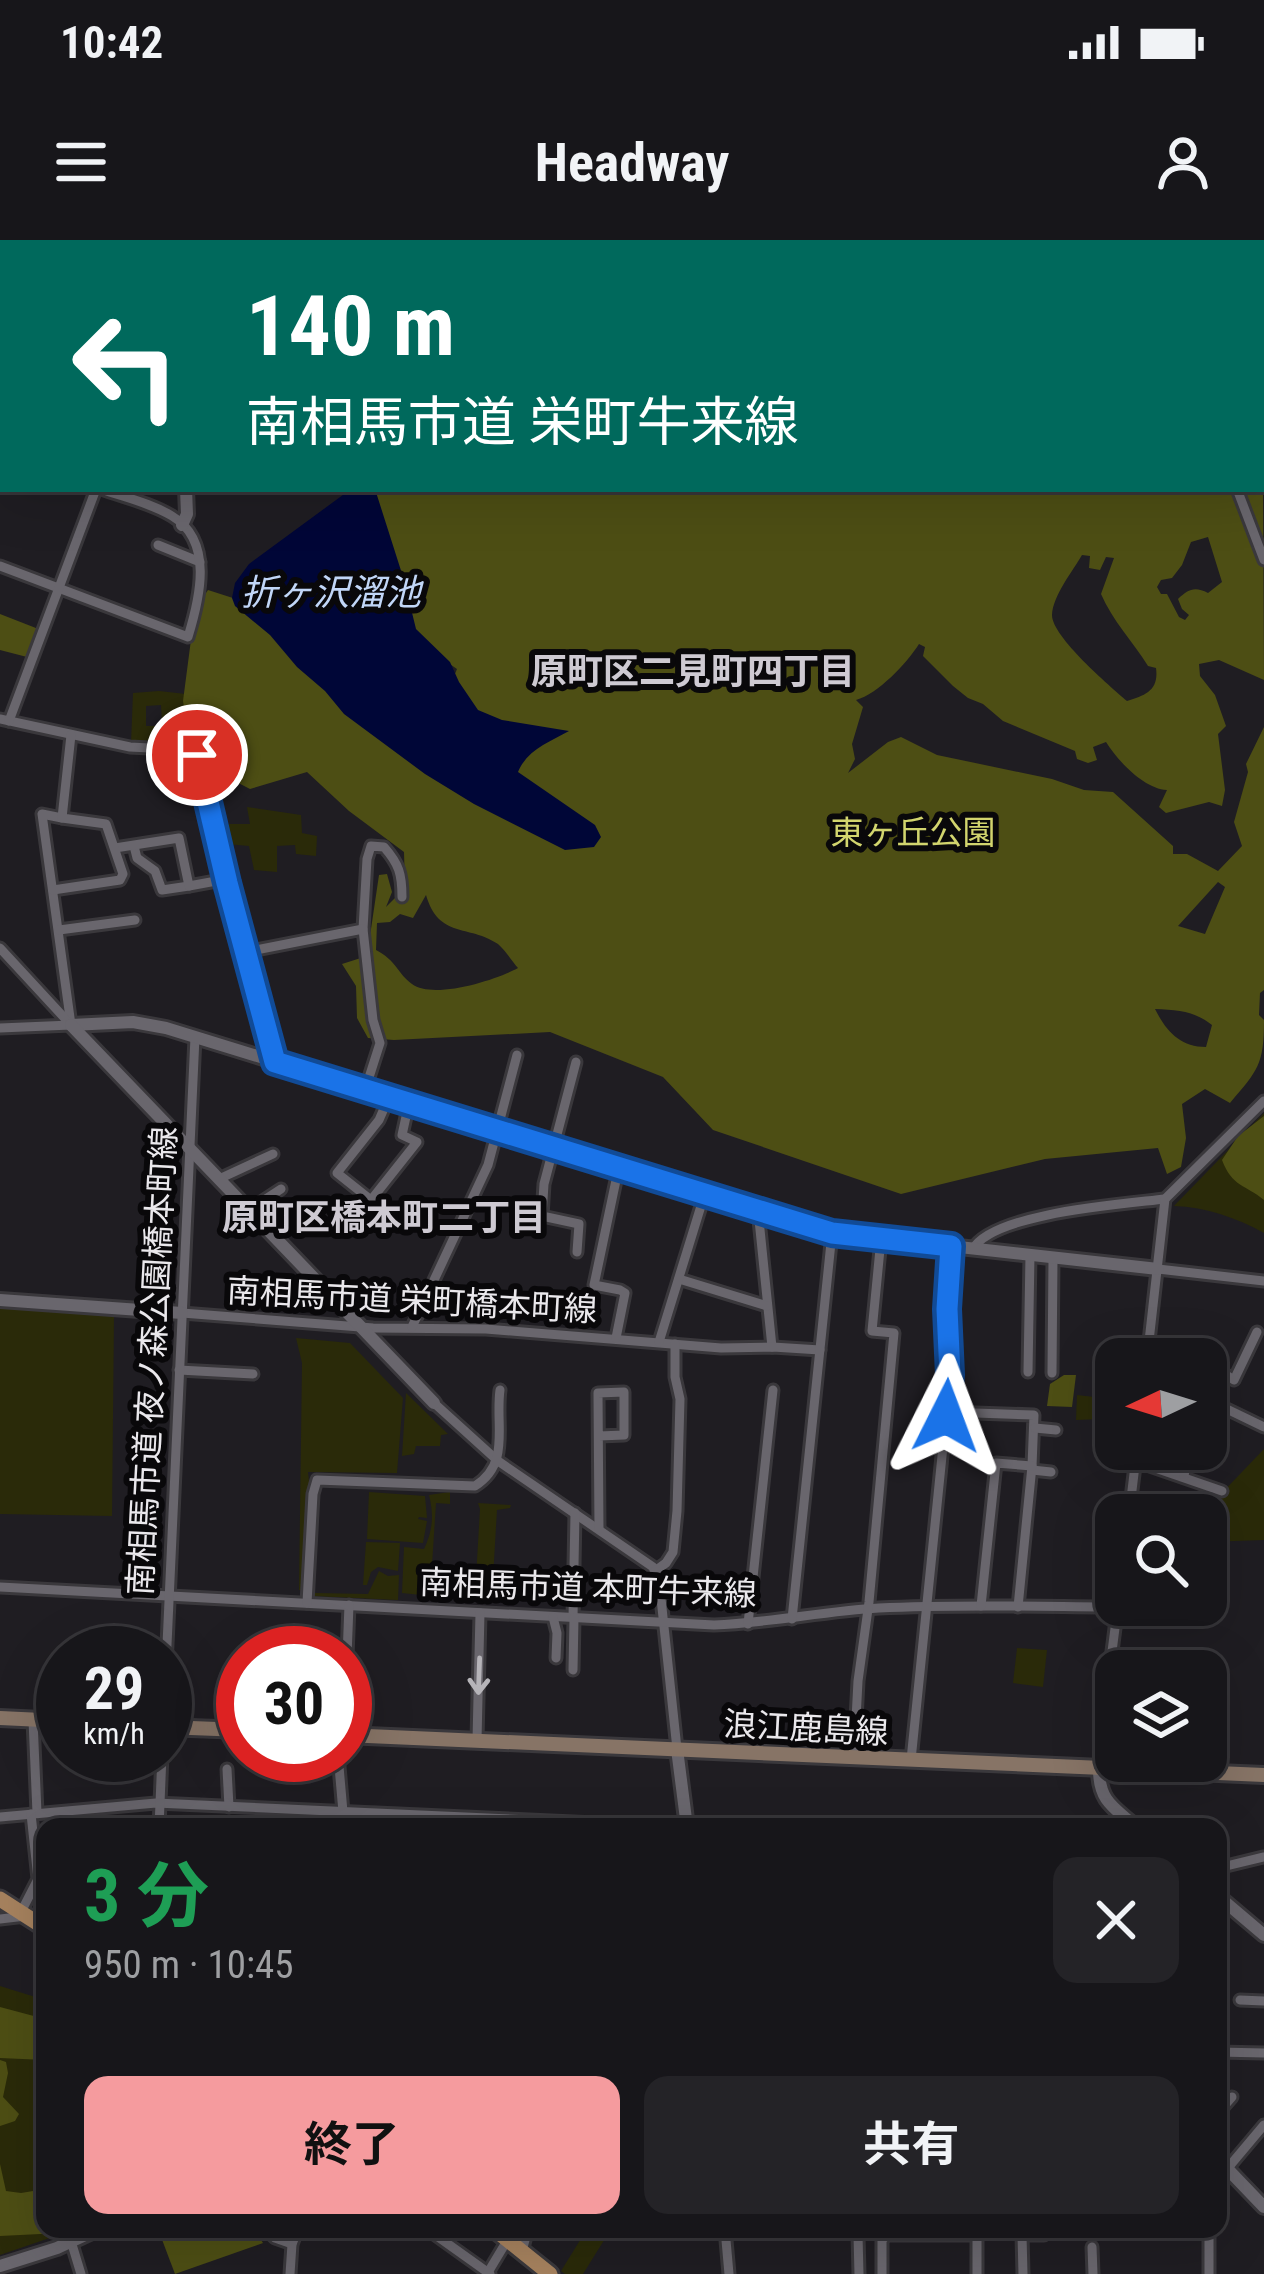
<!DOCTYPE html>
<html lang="ja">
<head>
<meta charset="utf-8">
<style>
	:root { --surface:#17161a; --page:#242327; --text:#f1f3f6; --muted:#9e9fa2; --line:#363539; --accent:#f59b9e }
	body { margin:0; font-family:"Roboto Condensed","Noto Sans JP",sans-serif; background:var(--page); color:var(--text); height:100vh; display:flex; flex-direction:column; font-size:45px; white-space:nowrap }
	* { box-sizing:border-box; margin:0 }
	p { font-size:39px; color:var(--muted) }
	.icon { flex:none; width:66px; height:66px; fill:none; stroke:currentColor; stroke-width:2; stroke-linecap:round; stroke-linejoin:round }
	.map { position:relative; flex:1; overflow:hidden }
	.details { position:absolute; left:36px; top:1578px; width:1191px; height:420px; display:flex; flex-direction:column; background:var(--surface); border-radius:24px; box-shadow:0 12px 48px #0002,0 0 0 3px var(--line) }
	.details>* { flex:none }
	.top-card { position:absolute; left:0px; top:0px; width:1266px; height:252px; box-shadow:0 12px 48px #0002,0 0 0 3px var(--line); background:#00695c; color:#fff; overflow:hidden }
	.needle { width:78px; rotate:266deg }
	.controls { position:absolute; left:1095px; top:1098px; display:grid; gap:24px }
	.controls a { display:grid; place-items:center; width:132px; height:132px; border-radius:24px; background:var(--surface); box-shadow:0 12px 48px #0002,0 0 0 3px var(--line); font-size:60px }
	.speed { position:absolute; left:36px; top:1386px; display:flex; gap:24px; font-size:60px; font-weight:700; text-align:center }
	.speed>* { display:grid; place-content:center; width:156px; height:156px; border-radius:50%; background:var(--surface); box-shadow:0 12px 48px #0002,0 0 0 3px var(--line); line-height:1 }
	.speed small { font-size:30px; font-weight:400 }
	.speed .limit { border:18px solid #d22; background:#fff; color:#111 }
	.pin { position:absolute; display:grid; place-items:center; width:102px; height:102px; color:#fff; margin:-51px; border:6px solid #fff; border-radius:50%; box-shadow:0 3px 12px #0007 }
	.me { position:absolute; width:132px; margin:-66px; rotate:3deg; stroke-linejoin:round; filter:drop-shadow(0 0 9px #0008) }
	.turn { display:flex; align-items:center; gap:42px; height:252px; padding:0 48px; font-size:54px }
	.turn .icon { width:156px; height:156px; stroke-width:2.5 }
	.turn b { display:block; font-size:84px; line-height:102px }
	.round { display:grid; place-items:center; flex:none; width:126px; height:126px; border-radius:24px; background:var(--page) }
	.overview { display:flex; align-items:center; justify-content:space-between; height:204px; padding:0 48px }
	h1 { font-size:72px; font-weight:700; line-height:90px; color:#1e9e55 }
	.action { display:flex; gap:24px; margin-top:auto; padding:24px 48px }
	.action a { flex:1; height:138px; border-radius:24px; background:var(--accent); color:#111; font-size:48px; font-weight:700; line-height:138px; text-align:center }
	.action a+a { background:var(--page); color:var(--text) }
	.status { display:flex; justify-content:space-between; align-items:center; height:84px; padding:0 60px; background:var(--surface); direction:ltr }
	.status svg { height:33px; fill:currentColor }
	header { display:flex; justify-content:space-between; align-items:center; height:156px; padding:0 48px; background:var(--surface); font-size:54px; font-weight:700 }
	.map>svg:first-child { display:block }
	.green { fill:#2a2a09 }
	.forest { fill:#4d4e14; fill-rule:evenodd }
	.water { fill:#000637 }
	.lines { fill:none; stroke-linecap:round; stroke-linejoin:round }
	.minor-casing { stroke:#3a383c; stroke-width:15 }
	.tertiary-casing { stroke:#3a383c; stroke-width:18 }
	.secondary-casing { stroke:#3a383c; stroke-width:20 }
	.primary-casing { stroke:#3a383c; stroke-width:21 }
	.minor { stroke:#69666d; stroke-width:9 }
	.tertiary { stroke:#69666d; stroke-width:12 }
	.secondary { stroke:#877466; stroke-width:14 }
	.primary { stroke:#a6825e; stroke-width:15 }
	.oneway { stroke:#b6b4b9 }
	.route-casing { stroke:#114b97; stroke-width:30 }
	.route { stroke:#1a73e8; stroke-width:21 }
	.labels { text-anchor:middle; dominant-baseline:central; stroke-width:12; stroke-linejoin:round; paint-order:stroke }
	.park-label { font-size:33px; fill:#d2d56e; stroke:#09080a }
	.street-label { font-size:33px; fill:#eae8ec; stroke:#09080a }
	.water-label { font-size:36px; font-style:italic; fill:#c1d6f7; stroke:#09080a }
	.neighbourhood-label { font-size:36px; font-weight:bold; fill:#cecad2; stroke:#09080a }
</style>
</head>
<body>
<div class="status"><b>10:42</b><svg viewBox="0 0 49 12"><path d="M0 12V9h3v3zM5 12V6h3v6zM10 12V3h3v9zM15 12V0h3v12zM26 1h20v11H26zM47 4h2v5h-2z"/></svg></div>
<header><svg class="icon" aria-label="menu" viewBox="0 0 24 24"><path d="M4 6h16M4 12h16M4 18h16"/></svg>Headway<svg class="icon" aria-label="person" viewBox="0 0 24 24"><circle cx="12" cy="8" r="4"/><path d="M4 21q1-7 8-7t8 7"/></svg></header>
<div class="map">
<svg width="1264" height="2034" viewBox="0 0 1264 2034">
	<rect width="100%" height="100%" fill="#1f1d22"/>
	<g class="green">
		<path d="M159 451 186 454 185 484H162L161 465 146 466V486H161L158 505 131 503 133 453Z"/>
		<path d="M247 567 301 575 302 593 317 596 316 616 296 614 295 605 277 606V632L254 630 249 606 226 604 222 584H250Z"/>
		<path d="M1264 873V993C1237 978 1206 967 1174 966Z"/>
		<path d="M0 1068 114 1076 112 1276 0 1274Z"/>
		<path d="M296 1098 350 1103 403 1158 397 1233 308 1232 310 1251 304 1350H299L302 1123Z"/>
		<path d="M406 1153 448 1194 441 1195 440 1206H416L414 1214 402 1216Z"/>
		<path d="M1077 1155 1103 1158 1101 1179 1076 1180Z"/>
		<path d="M1264 1209V1300L1206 1302 1205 1275 1218 1257Z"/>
		<path d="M369 1252 425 1256 427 1278 419 1277 418 1279 427 1281 423 1303 367 1299Z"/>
		<path d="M450 1252V1264L436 1263 430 1356 402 1353 404 1307 424 1309C433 1290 434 1275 429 1255Z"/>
		<path d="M478 1263 511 1265 510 1268 497 1270 492 1355H475L480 1269Z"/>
		<path d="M366 1302 400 1303 398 1331 378 1327 371 1332 367 1345H363Z"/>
		<path d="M379 1331 388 1336 399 1335 398 1360 314 1356V1353L368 1354Z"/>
		<path d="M1017 1408 1047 1410 1043 1447 1013 1443Z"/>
		<path d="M0 1746 45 1760V1989H76L0 2015Z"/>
		<path d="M587 1989H611L583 2034H565L561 2031Z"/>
	</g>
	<g class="forest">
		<path d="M399 0H1093L1095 3H403Z"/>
		<path d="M1263 236 1264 440 1219 420 1199 424 1200 436 1215 455 1226 486 1218 494 1225 550 1222 566 1209 562 1166 573 1159 567 1167 550C1144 549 1118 521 1106 502L1093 507 1097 520 1088 523 1077 519 1075 511 1003 481 983 464 968 458 953 446 923 416 925 407 919 404C907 423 878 454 856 460L863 467 852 504 855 519 848 533 888 502 901 497 937 515 1052 539 1084 550 1113 552 1173 606V614H1187L1218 631 1242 606 1234 582 1248 532 1246 524 1264 487V750L1260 753 1259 775 1264 780C1264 825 1258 830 1230 863L1205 849 1182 864 1186 898 1181 927 1167 934 1158 908 1045 919 901 954 713 890 663 837 550 792 394 800 368 798 357 778 356 746 342 724 367 716 379 635 387 634 392 652 386 667 405 648 404 612 349 571 307 532 250 549 219 533 191 509 183 461 195 369 208 350 236 359 516 535 489 491 448 451 457 429 406 394 371 249H1263ZM1208 297 1222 342 1208 353C1195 346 1188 349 1178 359L1182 369 1189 375 1185 380 1179 377 1167 354H1161L1157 347 1161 340 1172 338 1182 325 1191 302ZM1082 315 1090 316 1089 328 1100 330 1106 317 1114 318 1101 354C1112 380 1133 402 1148 426L1156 428C1159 450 1146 455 1127 461 1110 446 1052 397 1052 375 1053 355 1073 331 1082 315ZM1218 642 1225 647 1205 694 1178 686ZM426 655C439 699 468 684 498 704 505 710 512 721 518 728 496 740 433 760 412 744 398 734 396 720 376 710L377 683 390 682 400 674 413 678ZM1155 769C1178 770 1194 771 1212 785L1206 807C1180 807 1166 791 1155 769Z"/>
		<path d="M0 374 41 390 27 417 0 410Z"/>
		<path d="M1264 876V960C1246 945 1232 947 1222 920L1238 896Z"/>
		<path d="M1064 1135H1076L1072 1167 1047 1166 1050 1144Z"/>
		<path d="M382 1580 467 1585V1587H353V1581Z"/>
		<path d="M0 1767 45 1779V1820L0 1818Z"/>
		<path d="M0 1820 6 1822 8 1833 3 1857 19 1874 15 1881 0 1886Z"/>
		<path d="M0 1924 6 1951 21 1953 45 1949V1989H70L61 1993 0 1996Z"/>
		<path d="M158 1989H254L263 2003 175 2034Z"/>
	</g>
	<path class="water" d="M351 249H375L404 340 416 389 450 422 459 442 478 470 502 480 569 491C549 502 527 510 518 532L595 585 601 597 594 607 565 610 474 564 425 534 344 474 325 451 297 427 270 395 235 366 232 358 235 343 249 324Z"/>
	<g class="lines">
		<g class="minor-casing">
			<g id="minor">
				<path d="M1093 0 1094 3"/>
				<path d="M16 3V0"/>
				<path d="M0 79 3 71"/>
				<path d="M0 148 3 149"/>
				<path d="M1237 249 1264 320"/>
				<path d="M158 305 200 322"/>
				<path d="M0 326 188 397C200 358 214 301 172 276 151 263 123 257 101 249"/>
				<path d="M0 479 130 507 188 510 198 515 227 643 276 822"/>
				<path d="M9 481 96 249"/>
				<path d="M62 578 42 574 71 785"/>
				<path d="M134 606 137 618 155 631 162 650 189 646"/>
				<path d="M115 608 179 598 189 646 227 639"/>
				<path d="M53 650 120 640 123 634 106 584 62 578 71 495"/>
				<path d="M363 689 367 619 371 606 384 607C399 624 402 634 402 657"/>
				<path d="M59 690 135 680"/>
				<path d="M0 708 71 785"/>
				<path d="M246 712 363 689 373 780 380 803 365 850"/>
				<path d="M0 788 71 785"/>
				<path d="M576 822 544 944 542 976 579 984 577 1012"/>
				<path d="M389 857 379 880 337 933 371 960 417 902 402 895 409 863"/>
				<path d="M219 939 273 914"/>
				<path d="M249 970 281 949"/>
				<path d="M758 970 772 1107"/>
				<path d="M973 1009C993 973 1124 964 1165 959"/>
				<path d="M1158 1029 1264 1041"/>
				<path d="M679 1039 767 1066"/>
				<path d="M182 1073 373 1088 486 1089 721 1108 773 1107 820 1110"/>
				<path d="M412 1087 488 925 517 815"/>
				<path d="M616 1098 625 1053 620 1050 594 1045 619 926"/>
				<path d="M659 1102 705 953"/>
				<path d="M1148 1115 1187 1119"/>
				<path d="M1147 1119 1165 959 1264 861"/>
				<path d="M1206 1122 1234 1140 1257 1092"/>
				<path d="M179 1130 253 1134"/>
				<path d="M1028 1132 1030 1015"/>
				<path d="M1052 1133 1053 1018"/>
				<path d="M1206 1159 1264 1187"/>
				<path d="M434 1163 498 1221 653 1327 660 1349 677 1509"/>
				<path d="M947 1172 1034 1175 1032 1226 1018 1367"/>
				<path d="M1035 1188 1056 1190"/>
				<path d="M599 1196 624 1195V1152L598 1153 599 1289"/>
				<path d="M1135 1221 1222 1251"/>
				<path d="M1032 1230 1051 1232"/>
				<path d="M1184 1236 1189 1209"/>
				<path d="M1129 1275 1137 1209"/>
				<path d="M655 1331 666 1323 673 1312 677 1271 680 1159 675 1137V1104"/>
				<path d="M0 1347 714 1385C770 1383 824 1371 879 1368 977 1363 1076 1368 1174 1367"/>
				<path d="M307 1363 313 1254 317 1240 475 1246C511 1223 495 1186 500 1150"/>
				<path d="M981 1366 996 1223 1032 1226"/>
				<path d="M553 1377 557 1393 556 1418"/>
				<path d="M573 1378 575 1273"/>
				<path d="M792 1379 832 993"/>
				<path d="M748 1384 773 1150"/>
				<path d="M573 1430 574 1378"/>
				<path d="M346 1442 349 1365"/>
				<path d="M165 1448 195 797"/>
				<path d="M33 1480 37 1573"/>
				<path d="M477 1500 480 1373"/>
				<path d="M338 1515 343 1572"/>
				<path d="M854 1517 858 1441 869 1362 894 1093 872 1091 881 999"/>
				<path d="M911 1520 947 1167 950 1135 947 1069 951 1006"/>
				<path d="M227 1529 229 1567"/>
				<path d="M1099 1529 1100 1504 1118 1365"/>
				<path d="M0 1577 156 1563 683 1587"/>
				<path d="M159 1587 162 1515"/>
				<path d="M1218 1628 1263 1617"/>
				<path d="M21 1672 38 1639 31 1574"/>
				<path d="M0 1679 26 1676"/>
				<path d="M1240 1760 1264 1761"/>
				<path d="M1218 1812 1264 1813"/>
				<path d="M1218 1873 1232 1857"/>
				<path d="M1227 1929 1264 1885"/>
				<path d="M266 1989 275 1998 292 2004"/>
				<path d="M427 1989 490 2034"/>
				<path d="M677 1989 725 1991"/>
				<path d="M725 1989 729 2034"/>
				<path d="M977 1991V2034"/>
				<path d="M858 1995 859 2034"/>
				<path d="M71 2001 81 2034"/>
				<path d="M1092 2007 1093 2034"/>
				<path d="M522 2011 528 1989"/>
				<path d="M290 2034 292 2004 298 1989"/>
				<path d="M487 2034 508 1999"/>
				<path d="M882 2034V2000L887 1995H976"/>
				<path d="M1023 2034 1022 1995H1044"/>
				<path d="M1209 2034V1989"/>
			</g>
		</g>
		<g class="tertiary-casing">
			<g id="tertiary">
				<path d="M0 205H3"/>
				<path d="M182 285 187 274 186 249"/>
				<path d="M71 785 133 782 166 788 832 993 1158 1029"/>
				<path d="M71 785 434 1163"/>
				<path d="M0 1060 182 1073"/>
				<path d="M677 1509 687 1587"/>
				<path d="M1099 1529C1099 1561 1113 1567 1136 1587"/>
				<path d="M1218 1656 1264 1695"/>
				<path d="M1218 1919 1264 1967"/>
				<path d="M0 2026 57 2008 98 1989"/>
			</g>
		</g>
		<g class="secondary-casing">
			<g id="secondary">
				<path d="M0 1478 63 1481"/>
				<path d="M165 1487 243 1490"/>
				<path d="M345 1495 1264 1535"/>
			</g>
		</g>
		<g class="primary-casing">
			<g id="primary">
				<path d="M0 1659 45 1688"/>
				<path d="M494 1989 550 2034"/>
			</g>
		</g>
		<use href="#minor" class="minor"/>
		<use href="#tertiary" class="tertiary"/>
		<use href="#secondary" class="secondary"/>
		<use href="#primary" class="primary"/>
	</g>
	<defs><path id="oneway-shaft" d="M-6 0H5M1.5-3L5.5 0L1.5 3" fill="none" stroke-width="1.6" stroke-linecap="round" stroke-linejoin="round" transform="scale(3)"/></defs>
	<use class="oneway" href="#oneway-shaft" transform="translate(479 1436) rotate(92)"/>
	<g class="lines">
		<g class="route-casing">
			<path id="route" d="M197 515 227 643 275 822 832 993 951 1006 947 1069 950 1135 946 1176"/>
		</g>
		<use href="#route" class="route"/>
	</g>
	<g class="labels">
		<g class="park-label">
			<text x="913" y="592">東ヶ丘公園</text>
		</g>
		<g class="street-label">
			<text transform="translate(412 1060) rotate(3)">南相馬市道 栄町橋本町線</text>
			<text transform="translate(152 1121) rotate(-87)">南相馬市道 夜ノ森公園橋本町線</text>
			<text transform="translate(588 1348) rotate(2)">南相馬市道 本町牛来線</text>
			<text transform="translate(806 1488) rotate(3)">浪江鹿島線</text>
		</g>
		<g class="water-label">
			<text x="331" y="353">折ヶ沢溜池</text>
		</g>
		<g class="neighbourhood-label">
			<text x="693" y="432">原町区二見町四丁目</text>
			<text x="384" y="978">原町区橋本町二丁目</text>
		</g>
	</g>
</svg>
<div class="controls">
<a><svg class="needle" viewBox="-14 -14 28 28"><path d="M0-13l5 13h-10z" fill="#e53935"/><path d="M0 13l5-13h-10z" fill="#9e9fa2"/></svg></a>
<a><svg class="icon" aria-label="search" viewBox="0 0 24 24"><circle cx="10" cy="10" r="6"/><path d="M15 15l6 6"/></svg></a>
<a><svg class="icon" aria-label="layers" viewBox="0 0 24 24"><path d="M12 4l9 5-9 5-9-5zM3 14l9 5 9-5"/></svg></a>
</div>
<div class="speed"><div>29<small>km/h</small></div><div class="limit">30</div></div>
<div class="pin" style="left:197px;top:515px;background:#d93025"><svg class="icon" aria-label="arrive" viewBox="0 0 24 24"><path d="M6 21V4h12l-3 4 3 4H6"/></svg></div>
<svg class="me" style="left:946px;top:1176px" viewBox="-20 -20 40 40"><path d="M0-17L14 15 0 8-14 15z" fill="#1a73e8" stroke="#fff" stroke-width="4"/></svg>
<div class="top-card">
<div class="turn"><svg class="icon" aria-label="left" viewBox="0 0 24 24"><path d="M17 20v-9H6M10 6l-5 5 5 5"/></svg><div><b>140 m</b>南相馬市道 栄町牛来線</div></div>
</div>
<section class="details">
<div class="overview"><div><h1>3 分</h1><p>950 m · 10:45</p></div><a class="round"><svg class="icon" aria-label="close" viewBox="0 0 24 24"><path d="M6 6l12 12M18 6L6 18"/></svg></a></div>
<div class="action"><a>終了</a><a>共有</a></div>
</section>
</div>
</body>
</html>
